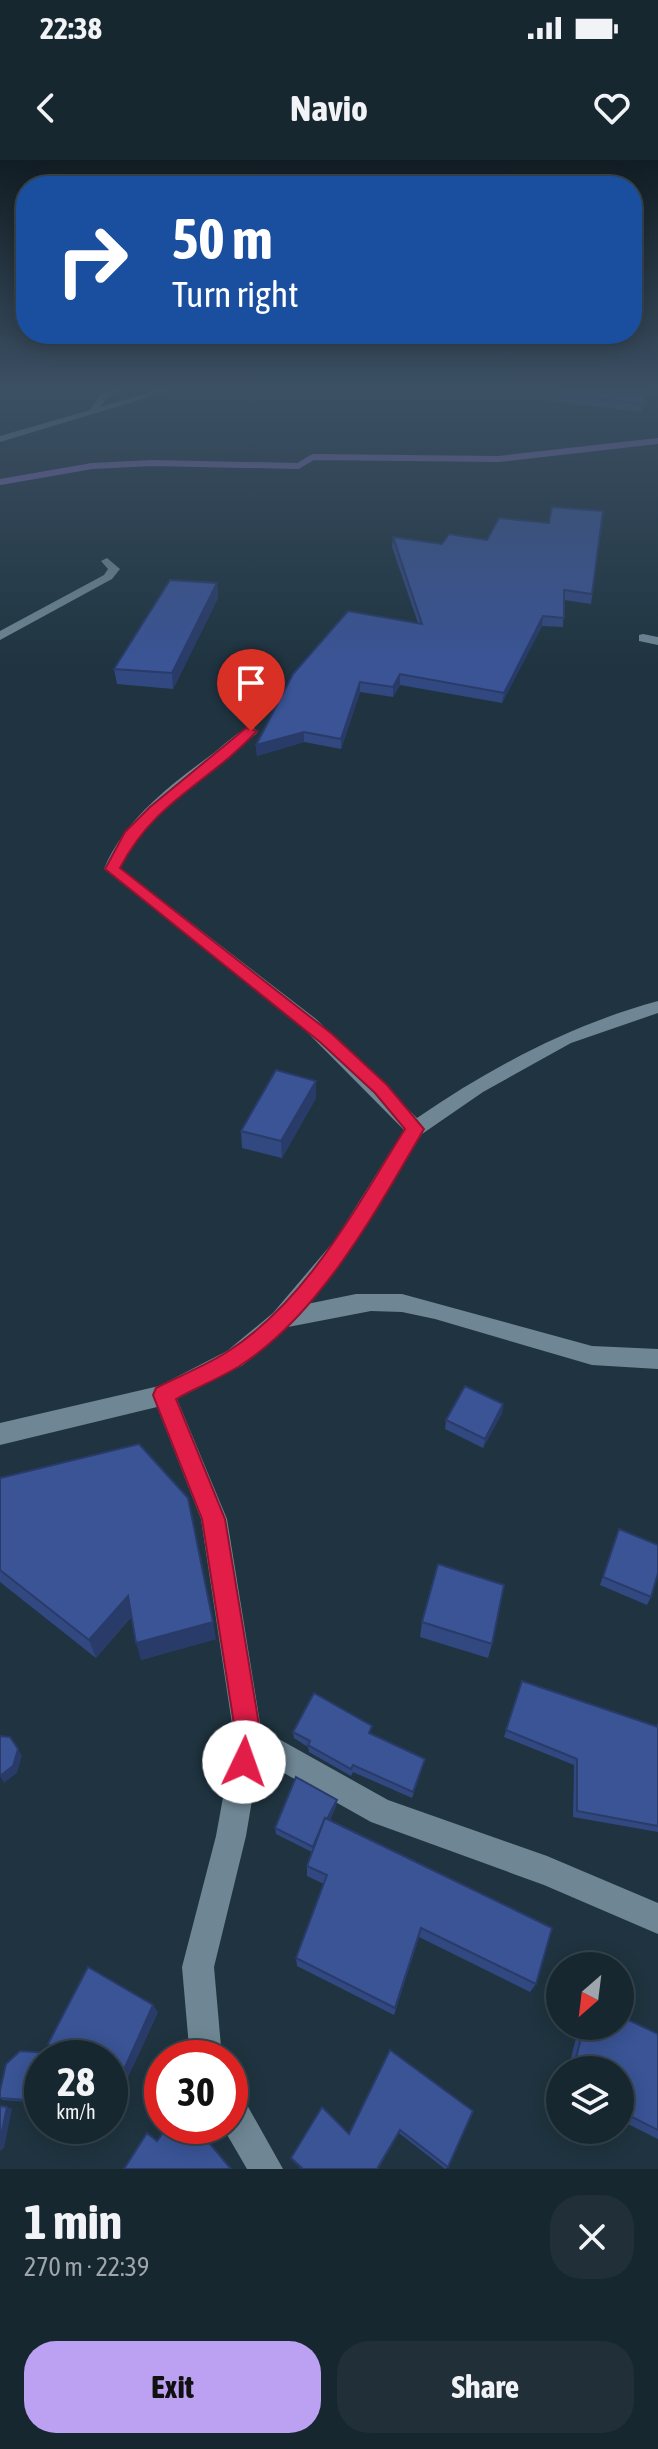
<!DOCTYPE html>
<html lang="en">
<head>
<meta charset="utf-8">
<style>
	:root { --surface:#172730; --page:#202f38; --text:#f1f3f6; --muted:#9ea5ab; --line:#36444c; --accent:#bca0f2 }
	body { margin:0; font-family:"Asap Condensed",sans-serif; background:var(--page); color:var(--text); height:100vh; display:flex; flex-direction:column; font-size:30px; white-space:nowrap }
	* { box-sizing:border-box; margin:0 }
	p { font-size:26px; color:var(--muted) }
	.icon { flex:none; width:44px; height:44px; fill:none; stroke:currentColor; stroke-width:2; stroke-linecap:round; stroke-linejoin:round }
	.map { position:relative; height:2009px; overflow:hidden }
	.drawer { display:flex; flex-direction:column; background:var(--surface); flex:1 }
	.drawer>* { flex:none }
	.banner { position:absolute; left:16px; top:16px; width:626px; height:168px; border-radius:32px; box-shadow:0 4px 20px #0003,0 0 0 2px var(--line); background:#1a4fa0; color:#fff; overflow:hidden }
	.needle { width:52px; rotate:208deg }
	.fabs { position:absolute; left:546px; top:1792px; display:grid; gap:16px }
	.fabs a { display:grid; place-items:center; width:88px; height:88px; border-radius:50%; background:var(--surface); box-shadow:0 4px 20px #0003,0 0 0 2px var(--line); font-size:40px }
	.speed { position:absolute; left:24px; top:1880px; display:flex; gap:16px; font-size:40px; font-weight:700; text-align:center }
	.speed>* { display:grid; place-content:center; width:104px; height:104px; border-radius:50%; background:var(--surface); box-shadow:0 4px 20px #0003,0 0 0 2px var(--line); line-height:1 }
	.speed small { font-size:20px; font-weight:400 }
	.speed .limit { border:12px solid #d22; background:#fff; color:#111 }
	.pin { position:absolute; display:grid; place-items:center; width:68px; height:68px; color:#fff; margin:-82px -34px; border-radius:50% 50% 50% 0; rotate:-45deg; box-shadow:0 0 8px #0007 }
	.pin .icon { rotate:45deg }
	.me { position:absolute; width:88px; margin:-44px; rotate:3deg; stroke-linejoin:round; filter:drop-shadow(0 0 6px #0008) }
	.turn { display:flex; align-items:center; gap:28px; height:168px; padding:0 24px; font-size:36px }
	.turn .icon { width:104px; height:104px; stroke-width:2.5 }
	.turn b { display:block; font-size:56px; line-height:68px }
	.round { display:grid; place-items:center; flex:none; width:84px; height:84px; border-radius:32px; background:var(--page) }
	.headline { display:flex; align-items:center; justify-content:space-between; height:136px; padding:0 24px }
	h1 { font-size:48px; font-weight:700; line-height:60px }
	.button { display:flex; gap:16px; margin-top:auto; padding:16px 24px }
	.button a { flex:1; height:92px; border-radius:32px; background:var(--accent); color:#111; font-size:32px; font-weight:700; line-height:92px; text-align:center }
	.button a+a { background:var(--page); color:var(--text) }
	.status { display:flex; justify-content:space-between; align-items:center; height:56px; padding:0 40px; background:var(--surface); direction:ltr }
	.status svg { height:22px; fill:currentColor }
	header { display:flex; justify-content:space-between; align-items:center; height:104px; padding:0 24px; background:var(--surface); font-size:36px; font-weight:700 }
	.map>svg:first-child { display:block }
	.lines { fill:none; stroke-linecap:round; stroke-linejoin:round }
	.stream { stroke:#7f67af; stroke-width:6 }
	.street { fill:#6f8794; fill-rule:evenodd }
	.wall { fill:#324881 }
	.shaded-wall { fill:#293b69 }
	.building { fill:#3a5496; stroke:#293b69; stroke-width:2 }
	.route { fill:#e11d48; stroke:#92132f; stroke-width:2 }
</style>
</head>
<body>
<div class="status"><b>22:38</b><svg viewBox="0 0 49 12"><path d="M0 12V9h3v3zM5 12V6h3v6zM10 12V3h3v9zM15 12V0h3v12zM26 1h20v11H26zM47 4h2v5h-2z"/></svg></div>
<header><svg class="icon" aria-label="back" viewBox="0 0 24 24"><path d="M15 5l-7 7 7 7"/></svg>Navio<svg class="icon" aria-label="heart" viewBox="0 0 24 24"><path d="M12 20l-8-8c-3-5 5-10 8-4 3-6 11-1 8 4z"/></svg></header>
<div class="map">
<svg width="658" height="2009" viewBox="0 0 658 2009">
	<rect width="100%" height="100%" fill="#1f3440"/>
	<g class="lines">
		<path class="stream" d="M0 322 92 306 152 303 298 306 313 297 498 299 658 281"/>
		<g class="street">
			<path d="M118 227H129L106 239 100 247 168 227H182L0 282V276L90 250 100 235Z"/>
			<path d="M107 398 120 409 112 419 0 480V471L104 415 108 409 101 401Z"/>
			<path d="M643 474 658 477V485L639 481V475Z"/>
			<path d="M251 567 258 571 256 574C208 611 143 649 120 708L316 859 417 958C492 907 570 865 658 841V853L571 883 483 932 422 974 349 1092 307 1144 356 1134H402L592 1186 658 1189V1209L592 1205 435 1159 402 1152 371 1151 288 1167 243 1205 177 1239 227 1359 261 1569 388 1640 547 1696 658 1743V1774L544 1725 371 1662 259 1599 246 1676 214 1807 222 1898H190L182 1807 216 1676 234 1577 201 1359 157 1247 0 1285V1263L159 1226 227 1191 273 1153 335 1080 404 970 303 868 104 709C125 658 172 624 215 592 226 583 238 571 251 567Z"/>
			<path d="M230 1931 242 1936 283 2009H247L222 1966H230Z"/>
		</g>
	</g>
	<g class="wall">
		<path d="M658 227V235L650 234 641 252 549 241V233Z"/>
		<path d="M603 351 591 444 564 440 563 467 542 466 502 543 400 525 393 537 360 532 341 589 304 582 257 596 256 585 418 463 392 387 393 377 442 384 487 380 549 363Z"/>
		<path d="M217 423 218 438 173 529 117 524 114 509Z"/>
		<path d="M316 938 282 998 242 988 241 971Z"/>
		<path d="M503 1244 502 1253 483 1288 445 1269 446 1260Z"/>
		<path d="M0 1318 216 1479 141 1500 132 1456 96 1498 0 1422Z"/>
		<path d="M619 1369 651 1437 647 1445 600 1425Z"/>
		<path d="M422 1462 492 1484 488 1498 420 1477Z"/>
		<path d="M522 1521 657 1566 658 1562V1672L573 1657 574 1605 504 1577Z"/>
		<path d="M293 1572 372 1574 425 1599 412 1638 353 1612 351 1616 309 1592 308 1587 294 1578Z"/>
		<path d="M337 1640 336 1646 330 1660 536 1824 530 1832 419 1777 394 1855 297 1806 296 1798 324 1724 307 1716V1706L312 1692 276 1674 275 1668Z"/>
		<path d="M158 1852 122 1930 110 1923V1898H69L56 1890 48 1884Z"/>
		<path d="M579 1866H620L658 1874V1979L620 1960V1910H568Z"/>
		<path d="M390 1890 448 2007 445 2009 399 1973 378 2009H301L292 2000 291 1998 349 1974Z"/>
		<path d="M47 1893 51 1896 50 1898H42L31 1942 3 1940 0 1938V1931Z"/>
	</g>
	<g class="shaded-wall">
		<path d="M651 227 650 234 641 252 642 244Z"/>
		<path d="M217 423 218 438 173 529 172 513Z"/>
		<path d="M543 456 542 466 502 543 504 533Z"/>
		<path d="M400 514V525L393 537V527Z"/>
		<path d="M360 522V532L341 589V579Z"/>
		<path d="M304 572V582L257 596 256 585Z"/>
		<path d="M316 921V938L282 998 281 981Z"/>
		<path d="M503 1244 502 1253 483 1288 485 1279Z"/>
		<path d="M128 1436 133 1454 96 1498 89 1480Z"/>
		<path d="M213 1462 216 1479 141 1500 136 1483Z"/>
		<path d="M18 1589 22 1596 17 1613 4 1623 0 1616Z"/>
		<path d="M337 1640 336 1646 314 1693 313 1687Z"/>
		<path d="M153 1845 158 1852 122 1930 117 1925Z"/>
		<path d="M42 1916V1931L31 1942 26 1940Z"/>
		<path d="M7 1947 12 1949 4 1988 0 1991V1981Z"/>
	</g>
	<g class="building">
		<path d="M558 227H651L642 244 549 233Z"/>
		<path d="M552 347 603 351 592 434 564 430V458L543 456 504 533 400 514 393 527 360 522 341 579 304 572 256 585 293 514 348 451 422 464 393 377 442 384 449 374 487 380 499 358 549 363Z"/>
		<path d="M170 420 217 423 172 513 114 509Z"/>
		<path d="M276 910 316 921 281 981 241 971Z"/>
		<path d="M465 1226 503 1244 485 1279 446 1260Z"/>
		<path d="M139 1284 188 1338 213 1462 136 1483 128 1436 89 1480 0 1410V1318Z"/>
		<path d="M619 1369 658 1385V1413L651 1437 603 1417Z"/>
		<path d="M438 1404 504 1425 492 1484 422 1462Z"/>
		<path d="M522 1521 658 1567V1666L577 1651V1599L506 1570Z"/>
		<path d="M314 1533 372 1566 369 1573 425 1599 413 1632 353 1605 351 1609 308 1585 310 1581 293 1572Z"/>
		<path d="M0 1576 10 1577 18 1589 13 1606 0 1616Z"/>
		<path d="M296 1617 337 1640 327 1659 325 1658 313 1687 275 1668Z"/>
		<path d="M325 1658 552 1768 536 1824 421 1768 395 1848 296 1798 327 1715 307 1706Z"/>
		<path d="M88 1807 153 1845 117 1925 110 1921V1898H72L48 1884Z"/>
		<path d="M620 1856 658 1874V1970L620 1951V1910H573L584 1866H620Z"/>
		<path d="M390 1890 473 1951 448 2007 400 1970 377 2009H303L291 1998 322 1947 349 1974Z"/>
		<path d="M20 1891 47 1893 46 1898H42V1916L40 1927 26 1940 0 1938V1931L6 1904Z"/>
		<path d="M0 1946 7 1947 0 1981Z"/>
		<path d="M168 1966H195L231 2009H124L147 1973 157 1981Z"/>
	</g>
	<linearGradient id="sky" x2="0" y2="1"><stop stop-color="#111d23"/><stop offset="0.45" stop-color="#3c5064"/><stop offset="1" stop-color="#3c5064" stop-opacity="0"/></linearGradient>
	<rect width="658" height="508" fill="url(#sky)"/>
	<path class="route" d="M246 568 257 571C209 623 155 640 120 708L332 874 387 925 424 969C378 1048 320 1154 241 1205 221 1218 197 1227 176 1239L225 1359 261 1577 253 1611 244 1615 235 1611 231 1602 236 1577 202 1359 153 1235 156 1228C179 1216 205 1206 227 1192 307 1141 356 1047 405 969L375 933 320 882 105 709 125 672 150 647Z"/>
</svg>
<div class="fabs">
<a><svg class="needle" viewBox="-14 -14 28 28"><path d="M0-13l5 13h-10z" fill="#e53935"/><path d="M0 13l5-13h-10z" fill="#9ea5ab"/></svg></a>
<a><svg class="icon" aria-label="layers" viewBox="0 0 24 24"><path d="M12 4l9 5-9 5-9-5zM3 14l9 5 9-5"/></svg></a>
</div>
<div class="speed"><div>28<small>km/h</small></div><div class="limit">30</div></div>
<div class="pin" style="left:251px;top:571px;background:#d93025"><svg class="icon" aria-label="arrive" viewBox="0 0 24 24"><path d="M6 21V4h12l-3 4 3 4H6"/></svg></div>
<svg class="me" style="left:244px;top:1602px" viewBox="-20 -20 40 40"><circle r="19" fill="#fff"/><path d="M0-13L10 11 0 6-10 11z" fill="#e11d48"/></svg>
<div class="banner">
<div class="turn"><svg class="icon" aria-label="right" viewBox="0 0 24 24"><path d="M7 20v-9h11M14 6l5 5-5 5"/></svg><div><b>50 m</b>Turn right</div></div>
</div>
</div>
<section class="drawer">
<div class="headline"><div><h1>1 min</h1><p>270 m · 22:39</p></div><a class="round"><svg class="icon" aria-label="close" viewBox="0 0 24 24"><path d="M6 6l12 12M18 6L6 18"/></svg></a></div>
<div class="button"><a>Exit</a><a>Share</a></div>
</section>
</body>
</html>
